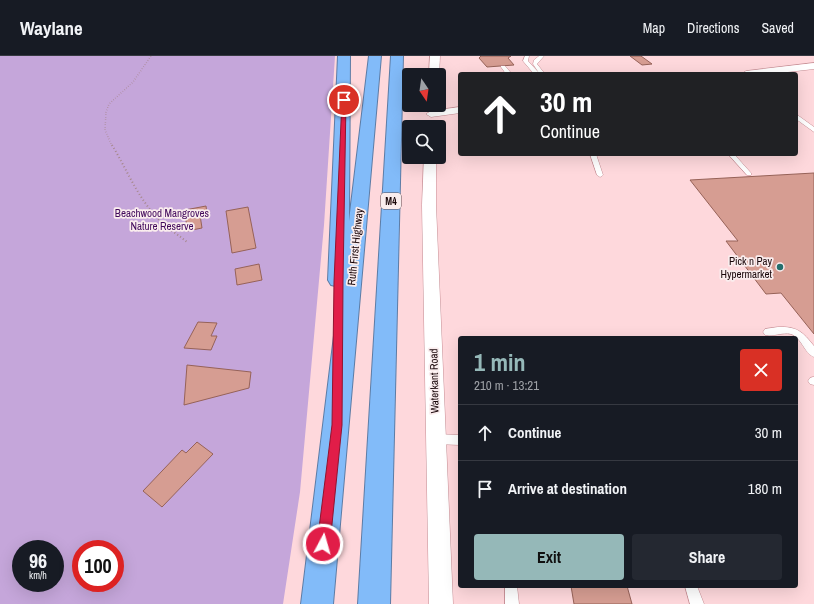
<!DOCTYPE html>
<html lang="en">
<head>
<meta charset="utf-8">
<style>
	:root { --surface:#171b24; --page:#242831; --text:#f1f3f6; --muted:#9ea1a6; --line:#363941; --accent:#95b8b8 }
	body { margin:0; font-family:"Archivo Narrow",sans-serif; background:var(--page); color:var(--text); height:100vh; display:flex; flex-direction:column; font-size:15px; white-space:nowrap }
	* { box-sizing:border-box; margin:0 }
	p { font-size:13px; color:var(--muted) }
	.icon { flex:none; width:22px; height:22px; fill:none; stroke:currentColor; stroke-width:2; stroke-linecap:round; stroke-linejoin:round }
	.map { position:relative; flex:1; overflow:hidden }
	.sheet { position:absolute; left:458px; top:280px; width:340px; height:252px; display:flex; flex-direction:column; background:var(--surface); border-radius:4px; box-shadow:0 4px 16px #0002 }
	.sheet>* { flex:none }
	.top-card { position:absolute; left:458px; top:16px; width:340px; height:84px; border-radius:4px; box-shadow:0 4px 16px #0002; background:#202124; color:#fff; overflow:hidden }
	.needle { width:26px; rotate:167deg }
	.buttons { position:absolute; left:402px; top:12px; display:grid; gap:8px }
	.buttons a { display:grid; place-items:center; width:44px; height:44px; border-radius:4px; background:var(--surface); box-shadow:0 4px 16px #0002; font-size:20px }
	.speed { position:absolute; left:12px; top:484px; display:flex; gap:8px; font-size:20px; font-weight:700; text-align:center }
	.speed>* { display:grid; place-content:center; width:52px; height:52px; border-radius:50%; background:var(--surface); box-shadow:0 4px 16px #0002; line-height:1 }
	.speed small { font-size:10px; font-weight:400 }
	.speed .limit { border:6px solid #d22; background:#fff; color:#111 }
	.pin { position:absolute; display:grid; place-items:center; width:34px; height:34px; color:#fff; margin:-17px; border:2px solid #fff; border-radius:50%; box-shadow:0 1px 4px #0007 }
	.me { position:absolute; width:44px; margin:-22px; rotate:6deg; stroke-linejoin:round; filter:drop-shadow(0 0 3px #0008) }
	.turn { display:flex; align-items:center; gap:14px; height:84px; padding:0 16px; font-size:18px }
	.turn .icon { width:52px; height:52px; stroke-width:2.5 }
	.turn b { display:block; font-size:28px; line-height:34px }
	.round { display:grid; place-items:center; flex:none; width:42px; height:42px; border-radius:4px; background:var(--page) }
	.headline { display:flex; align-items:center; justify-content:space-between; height:68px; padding:0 16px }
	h1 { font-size:24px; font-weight:700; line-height:30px; color:var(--accent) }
	.action { display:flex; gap:8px; margin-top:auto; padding:8px 16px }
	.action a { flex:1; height:46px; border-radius:4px; background:var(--accent); color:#111; font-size:16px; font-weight:700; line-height:46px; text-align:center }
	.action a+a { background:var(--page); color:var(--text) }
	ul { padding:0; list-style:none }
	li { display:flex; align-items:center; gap:12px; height:56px; padding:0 16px; border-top:1px solid var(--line) }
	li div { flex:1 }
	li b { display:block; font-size:15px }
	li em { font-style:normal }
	header { display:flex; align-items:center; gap:24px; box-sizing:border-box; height:56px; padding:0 20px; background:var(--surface); border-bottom:1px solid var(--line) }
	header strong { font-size:19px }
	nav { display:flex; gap:22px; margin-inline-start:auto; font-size:14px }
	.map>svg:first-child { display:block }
	.green { fill:#c5a6da; fill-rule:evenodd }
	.building { fill:#d69d92; stroke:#966258 }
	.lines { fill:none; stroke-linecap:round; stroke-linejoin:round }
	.lane-casing { stroke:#c58c93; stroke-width:1 }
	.street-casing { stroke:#c58c93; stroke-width:1 }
	.highway-casing { stroke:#5d7ca5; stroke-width:2 }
	.path-far1 { stroke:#a6878b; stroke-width:1.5; stroke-dasharray:0.5 2; stroke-linecap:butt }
	.path { stroke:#a6878b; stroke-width:2; stroke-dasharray:1 2.5; stroke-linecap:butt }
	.lane { fill:#fff; fill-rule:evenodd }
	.street { fill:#fff; fill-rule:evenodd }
	.highway { fill:#82bbf9; fill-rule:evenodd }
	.route { fill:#e11d48; stroke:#92132f }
	.poi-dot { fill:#256f6d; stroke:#faedee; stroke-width:1.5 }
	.labels { text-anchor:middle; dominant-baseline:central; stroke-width:3.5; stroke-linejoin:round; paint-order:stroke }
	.shield { fill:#faedee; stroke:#5c4b4e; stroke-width:1 }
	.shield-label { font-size:10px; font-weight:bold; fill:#190609 }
	.park-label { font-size:11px; fill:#420a5c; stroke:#faedee }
	.street-label { font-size:11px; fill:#190609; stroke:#faedee }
	.poi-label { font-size:11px; fill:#190609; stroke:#faedee; text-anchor:end }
</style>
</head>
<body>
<header>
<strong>Waylane</strong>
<nav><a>Map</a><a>Directions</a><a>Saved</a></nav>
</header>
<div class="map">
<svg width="814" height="548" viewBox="0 0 814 548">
	<rect width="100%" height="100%" fill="#fed8dc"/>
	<path class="green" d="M0 0H335L324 169 300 436 283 548H0ZM21 493H55V527H21ZM81 493H115V527H81Z"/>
	<g class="building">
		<path d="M481 0H511L508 2 514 9 487 11 479 2Z"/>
		<path d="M630 0H641L652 8 642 9Z"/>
		<path d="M814 117V278L781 237 766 238 726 185H738L690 124Z"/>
		<path d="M206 150 207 158 200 159 202 172 187 175 185 154Z"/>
		<path d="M248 151 256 192 232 197 226 155Z"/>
		<path d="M259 208 262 224 237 229 235 213Z"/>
		<path d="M198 266 217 267 211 280H217L211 294 184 292Z"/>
		<path d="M187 309 251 316 249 332 184 349Z"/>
		<path d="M197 386 213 398 162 451 143 435 182 394 186 397Z"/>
		<path d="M571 530H627L632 548H574Z"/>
	</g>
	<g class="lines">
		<g class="lane-casing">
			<g id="lane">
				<path d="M525 0H529L528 5 539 17 533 8 534 4 539 0H544L537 8 545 18H534L523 5Z"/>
				<path d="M501 10H505L512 18H506L501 11Z"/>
				<path d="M796 58 814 71V76L796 63Z"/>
				<path d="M590 98H596L603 119 602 120 600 121 597 119Z"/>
				<path d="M728 98H734L751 117V119H747Z"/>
				<path d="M778 271C797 270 803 276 814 290V301C804 297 802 282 791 278 782 276 773 281 765 279L763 276 765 273Z"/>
				<path d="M813 321H814V329L810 328 808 325 810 322Z"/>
				<path d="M435 378 460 379V389L435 388 431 387 430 383 431 379Z"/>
				<path d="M505 530H517L519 548H505Z"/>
				<path d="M685 530H697L704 548H690Z"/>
			</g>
		</g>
		<g class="street-casing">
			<g id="street">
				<path d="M430 0H440L439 19H429Z"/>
				<path d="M814 7V13L770 18H741L746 15Z"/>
				<path d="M460 51V57L431 61 426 58 431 55Z"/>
				<path d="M424 101H436V149L453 548H429L422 149Z"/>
			</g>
		</g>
		<g class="highway-casing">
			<g id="highway">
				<path d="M338 0H350L349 165 369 0H381L333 548H301L340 231 331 229 328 224Z"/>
				<path d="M391 0H403L390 548H358Z"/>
			</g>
		</g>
		<path class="path-far1" d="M112 90 105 74 106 56 109 48 133 26 151 0"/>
		<path class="path" d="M112 89C126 112 136 138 154 158 162 169 176 177 187 186"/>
		<use href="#lane" class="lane"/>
		<use href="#street" class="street"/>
		<use href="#highway" class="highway"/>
	</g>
	<path class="route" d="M342 43 346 44 343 226 342 369 330 488 328 493 323 495 319 493 317 488 332 369 334 226Z"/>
	<circle class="poi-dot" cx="780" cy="211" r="4"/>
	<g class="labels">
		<rect class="shield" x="381" y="137" width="20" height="16" rx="3"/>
		<g class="shield-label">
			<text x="391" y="145">M4</text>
		</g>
		<g class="park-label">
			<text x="162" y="157">Beachwood Mangroves<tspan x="162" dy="13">Nature Reserve</tspan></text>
		</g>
		<g class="street-label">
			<text transform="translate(355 191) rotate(-84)">Ruth First Highway</text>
			<text transform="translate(434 325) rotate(-91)">Waterkant Road</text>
		</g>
		<g class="poi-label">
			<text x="772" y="205">Pick n Pay<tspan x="772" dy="13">Hypermarket</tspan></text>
		</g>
	</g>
</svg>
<div class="buttons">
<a><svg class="needle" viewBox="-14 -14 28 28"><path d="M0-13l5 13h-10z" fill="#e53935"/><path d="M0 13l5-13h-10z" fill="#9ea1a6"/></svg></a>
<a><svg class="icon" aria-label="search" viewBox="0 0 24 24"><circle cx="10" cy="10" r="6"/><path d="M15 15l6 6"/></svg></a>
</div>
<div class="speed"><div>96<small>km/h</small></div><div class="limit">100</div></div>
<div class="pin" style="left:344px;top:44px;background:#d93025"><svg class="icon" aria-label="arrive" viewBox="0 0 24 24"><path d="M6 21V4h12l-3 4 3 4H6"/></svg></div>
<svg class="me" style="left:323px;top:488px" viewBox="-20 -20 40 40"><circle r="17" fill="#e11d48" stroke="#fff" stroke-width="3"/><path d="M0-11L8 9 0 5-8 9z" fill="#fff"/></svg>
<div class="top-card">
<div class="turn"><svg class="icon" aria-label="ahead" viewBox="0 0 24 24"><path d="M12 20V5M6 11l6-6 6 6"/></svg><div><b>30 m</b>Continue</div></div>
</div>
<section class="sheet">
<div class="headline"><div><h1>1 min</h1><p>210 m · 13:21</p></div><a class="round" style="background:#d93025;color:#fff"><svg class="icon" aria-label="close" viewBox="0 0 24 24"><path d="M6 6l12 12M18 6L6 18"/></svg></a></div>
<ul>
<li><svg class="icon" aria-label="ahead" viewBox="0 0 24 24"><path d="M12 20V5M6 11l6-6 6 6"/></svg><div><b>Continue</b></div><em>30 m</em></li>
<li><svg class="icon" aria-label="arrive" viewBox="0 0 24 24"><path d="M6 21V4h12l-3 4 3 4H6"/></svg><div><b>Arrive at destination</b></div><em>180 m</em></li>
</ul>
<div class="action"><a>Exit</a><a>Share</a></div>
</section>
</div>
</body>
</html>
